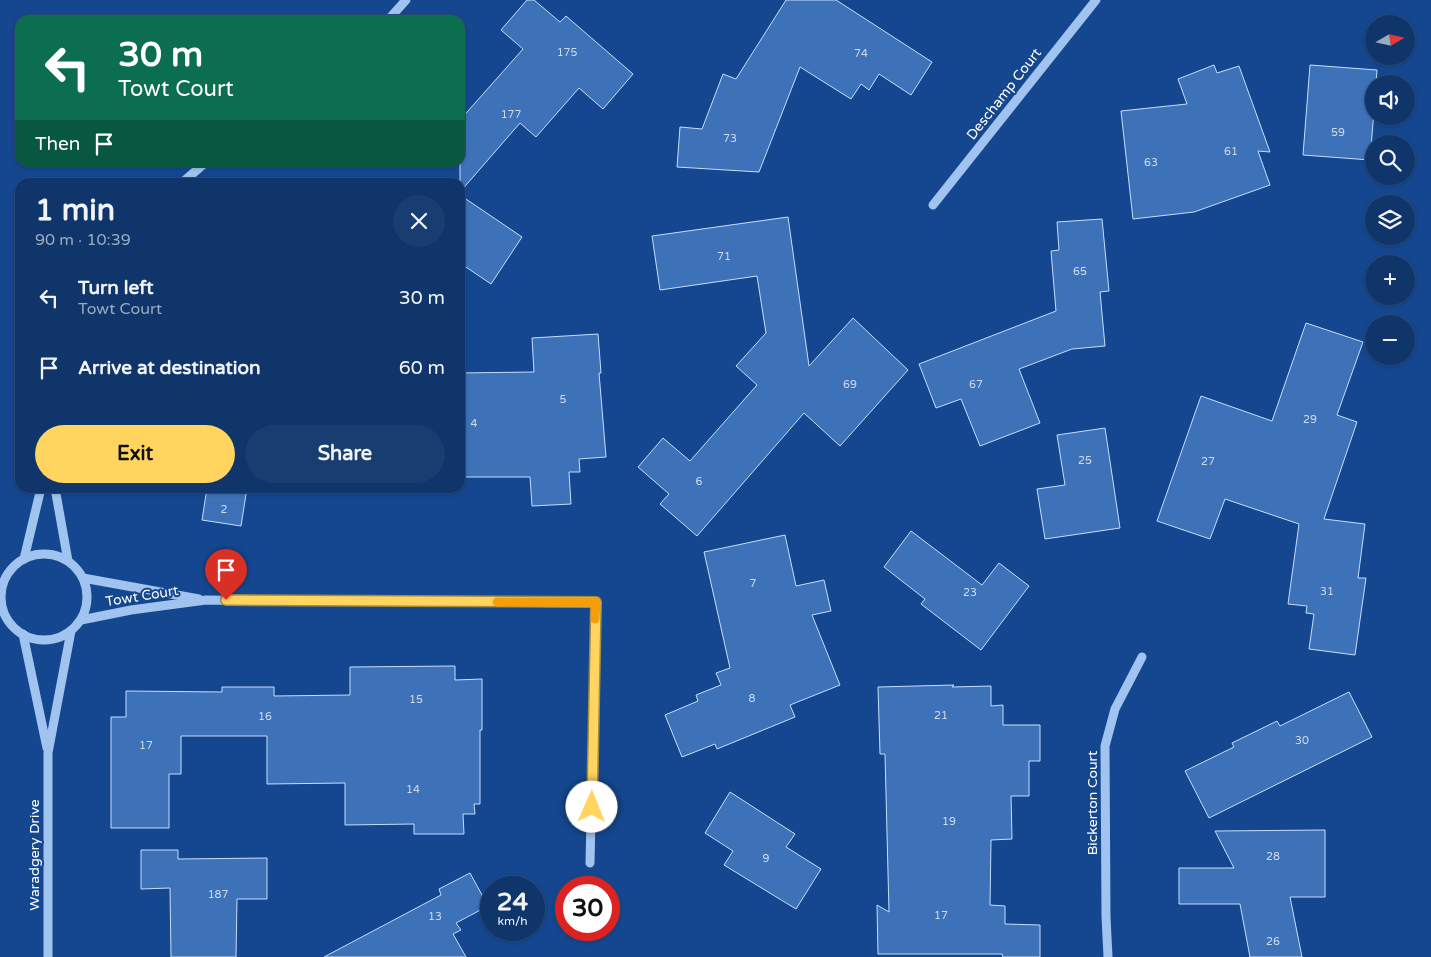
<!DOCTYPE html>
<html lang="en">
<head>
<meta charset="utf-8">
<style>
	:root { --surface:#0f356b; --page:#183d71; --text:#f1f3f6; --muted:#9babc1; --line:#2f507e; --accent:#ffd45f }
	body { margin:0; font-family:"Varela Round",sans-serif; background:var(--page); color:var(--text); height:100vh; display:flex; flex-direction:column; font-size:19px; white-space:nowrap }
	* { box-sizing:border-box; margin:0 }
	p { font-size:16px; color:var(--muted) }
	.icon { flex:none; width:28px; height:28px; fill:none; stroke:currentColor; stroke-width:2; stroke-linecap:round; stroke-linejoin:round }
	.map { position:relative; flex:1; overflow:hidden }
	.drawer { position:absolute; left:15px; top:178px; width:450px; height:315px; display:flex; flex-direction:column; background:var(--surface); border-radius:15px; box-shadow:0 1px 4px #0004,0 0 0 1px var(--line) }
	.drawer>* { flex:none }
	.hud { position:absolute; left:15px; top:15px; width:450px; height:152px; border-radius:15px; box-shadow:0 1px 4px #0004,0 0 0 1px var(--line); background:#0b6e4f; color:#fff; overflow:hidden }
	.needle { width:32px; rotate:81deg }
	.fabs { position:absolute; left:1365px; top:15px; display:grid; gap:10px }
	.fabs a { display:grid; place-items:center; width:50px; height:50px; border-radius:50%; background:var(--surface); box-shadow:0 1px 4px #0004,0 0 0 1px var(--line); font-size:25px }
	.speed { position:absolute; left:480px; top:876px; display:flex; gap:10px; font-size:25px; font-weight:700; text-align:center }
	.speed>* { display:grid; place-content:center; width:65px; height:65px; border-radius:50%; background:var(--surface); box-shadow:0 1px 4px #0004,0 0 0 1px var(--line); line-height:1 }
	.speed small { font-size:12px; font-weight:400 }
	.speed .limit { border:8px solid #d22; background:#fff; color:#111 }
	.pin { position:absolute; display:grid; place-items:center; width:42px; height:42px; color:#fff; margin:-51px -21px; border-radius:50% 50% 50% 0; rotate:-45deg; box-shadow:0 0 5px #0007 }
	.pin .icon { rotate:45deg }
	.me { position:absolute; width:55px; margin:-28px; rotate:1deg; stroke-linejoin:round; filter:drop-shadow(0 0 4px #0008) }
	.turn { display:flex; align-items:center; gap:18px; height:105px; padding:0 20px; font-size:22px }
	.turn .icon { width:65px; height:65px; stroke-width:2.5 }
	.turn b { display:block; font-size:35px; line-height:42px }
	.then { display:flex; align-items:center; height:48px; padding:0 20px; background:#0003; gap:10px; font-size:19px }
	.round { display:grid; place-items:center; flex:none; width:52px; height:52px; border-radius:26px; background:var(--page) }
	.headline { display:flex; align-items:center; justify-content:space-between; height:85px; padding:0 20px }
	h1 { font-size:30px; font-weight:700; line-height:38px }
	.primary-button { display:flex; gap:10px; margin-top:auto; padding:10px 20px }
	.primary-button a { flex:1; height:58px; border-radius:30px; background:var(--accent); color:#111; font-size:20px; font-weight:700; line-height:58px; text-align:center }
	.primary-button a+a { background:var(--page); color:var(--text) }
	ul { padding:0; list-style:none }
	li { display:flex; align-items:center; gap:15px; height:70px; padding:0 20px }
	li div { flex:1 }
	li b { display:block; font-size:19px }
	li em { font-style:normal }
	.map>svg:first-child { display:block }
	.building { fill:#3d71b8; stroke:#c7defc }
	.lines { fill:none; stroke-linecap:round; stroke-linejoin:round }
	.minor { stroke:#a0c3f0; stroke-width:9 }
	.route-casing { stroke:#a68a3e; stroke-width:12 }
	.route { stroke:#ffd45f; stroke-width:9 }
	.slow { stroke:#f59e0b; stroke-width:9 }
	.labels { text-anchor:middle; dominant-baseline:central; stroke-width:4; stroke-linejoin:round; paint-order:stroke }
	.number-label { font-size:11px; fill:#cedced }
	.street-label { font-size:14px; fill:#fff; stroke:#14478f }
</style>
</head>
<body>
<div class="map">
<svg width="1431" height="957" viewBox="0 0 1431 957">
	<rect width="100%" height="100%" fill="#14478f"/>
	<g class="building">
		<path d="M527 0H534L560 22 566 16 633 74 603 109 579 88 536 137 520 123 460 192V120L523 49 501 30Z"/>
		<path d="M786 0H836L932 62 911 95 879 74 869 90 861 84 851 99 800 67 759 172 677 167 680 127 702 129 723 74 736 79Z"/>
		<path d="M1214 65 1217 73 1239 66 1270 152 1258 151 1270 185 1194 212 1133 219 1121 111 1187 104 1178 79Z"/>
		<path d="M1310 65 1377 70 1376 84H1374V110L1370 160 1303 155Z"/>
		<path d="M460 195 522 237 491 284 460 263Z"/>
		<path d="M788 217 809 366 853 318 908 370 840 446 804 413 697 536 660 504 669 494 638 467 663 438 690 461 757 385 736 366 766 333 757 276 660 290 652 236Z"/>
		<path d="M1102 219 1109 291 1100 292 1105 346 1072 349 1019 369 1040 423 980 446 961 399 936 408 919 364 1056 311 1051 251 1059 250 1057 222Z"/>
		<path d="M1306 323 1363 342 1337 415 1357 422 1324 519 1365 524 1358 578H1366L1355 655 1309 649 1314 614 1306 613 1307 606 1288 604 1299 524 1225 499 1210 539 1157 521 1201 396 1272 421Z"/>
		<path d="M598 334 601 373H599L606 457 579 459 580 472H569L571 504 532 506 530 477H460V373L534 372 532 338Z"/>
		<path d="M1105 428 1120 528 1045 539 1037 489 1065 485 1057 435Z"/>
		<path d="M207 488H247L241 526 202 520Z"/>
		<path d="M911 531 982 585 999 563 1029 586 981 650 921 604 925 599 884 567Z"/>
		<path d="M785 535 796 586 824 580 831 611 812 615 840 685 790 705 795 717 717 749 715 744 682 757 665 715 698 701 696 695 721 685 716 673 730 668 704 552Z"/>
		<path d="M455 666V680L482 679V730H480V804H474L475 814H463L464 834H414V824L345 825V783L267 784V736H181V774H169V828H111V717H126V691L222 692V687H274V696L350 695V667Z"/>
		<path d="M954 685 952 687 991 686V706L1003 705V725H1040V761H1029V796H1011L1012 839 991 840 990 905 1005 906V924L1040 925V957H1003L1002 954H878L877 905 889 912 885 754H880L878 687Z"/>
		<path d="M1349 692 1372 737 1209 818 1185 771 1234 747 1232 743 1277 721 1280 726Z"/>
		<path d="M730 792 795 834 786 847 821 869 796 909 724 865 733 851 705 833Z"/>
		<path d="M1325 830V897H1290L1302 957H1250L1240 904H1179V868H1234L1215 831Z"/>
		<path d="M141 850H178V859L267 858V899H237L236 957H171L170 888 141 889Z"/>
		<path d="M470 873 488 906 456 923 461 930 453 934 466 957H324L441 895 439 889Z"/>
	</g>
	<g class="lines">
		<g class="minor">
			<path d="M388 20 406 0"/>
			<path d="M183 182 206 162"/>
			<path d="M933 205 1096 0"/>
			<path d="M55 488 68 561"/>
			<circle cx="44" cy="597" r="43"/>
			<path d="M24 559 41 488"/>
			<path d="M83 578 199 599"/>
			<path d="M81 620 131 610 206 600 596 603 590 863"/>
			<path d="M23 634 47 748"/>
			<path d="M48 957V753L71 631"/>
			<path d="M1108 957 1106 917 1105 746 1115 709 1142 657"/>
		</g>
	</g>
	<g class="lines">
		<g class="route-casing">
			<path id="route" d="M226 600 596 602 592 807"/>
		</g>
		<use href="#route" class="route"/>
		<path class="slow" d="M497 602H596L595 619"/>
	</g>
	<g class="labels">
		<g class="number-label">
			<text x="567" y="52">175</text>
			<text x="861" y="53">74</text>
			<text x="511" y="114">177</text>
			<text x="1338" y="132">59</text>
			<text x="730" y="138">73</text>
			<text x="1231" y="151">61</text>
			<text x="1151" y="162">63</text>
			<text x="724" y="256">71</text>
			<text x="1080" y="271">65</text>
			<text x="850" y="384">69</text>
			<text x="976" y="384">67</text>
			<text x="563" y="399">5</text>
			<text x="1310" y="419">29</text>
			<text x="474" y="423">4</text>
			<text x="1085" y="460">25</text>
			<text x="1208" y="461">27</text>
			<text x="699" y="481">6</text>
			<text x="224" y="509">2</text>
			<text x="753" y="583">7</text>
			<text x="1327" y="591">31</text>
			<text x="970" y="592">23</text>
			<text x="752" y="698">8</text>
			<text x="416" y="699">15</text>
			<text x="941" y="715">21</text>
			<text x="265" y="716">16</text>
			<text x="1302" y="740">30</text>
			<text x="146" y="745">17</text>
			<text x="413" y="789">14</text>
			<text x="949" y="821">19</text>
			<text x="1273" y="856">28</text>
			<text x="766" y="858">9</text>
			<text x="218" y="894">187</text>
			<text x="941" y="915">17</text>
			<text x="435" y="916">13</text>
			<text x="1273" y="941">26</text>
		</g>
		<g class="street-label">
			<text transform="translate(1004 94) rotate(-52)">Deschamp Court</text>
			<text transform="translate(142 596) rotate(-9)">Towt Court</text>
			<text transform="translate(1092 803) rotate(-90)">Bickerton Court</text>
			<text transform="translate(34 855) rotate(-90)">Waradgery Drive</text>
		</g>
	</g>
</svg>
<div class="fabs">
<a><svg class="needle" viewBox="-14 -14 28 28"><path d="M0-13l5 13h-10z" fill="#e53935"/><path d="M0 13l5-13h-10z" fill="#9babc1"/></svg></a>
<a><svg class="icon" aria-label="sound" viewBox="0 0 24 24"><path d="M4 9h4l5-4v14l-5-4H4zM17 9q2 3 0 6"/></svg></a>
<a><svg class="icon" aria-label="search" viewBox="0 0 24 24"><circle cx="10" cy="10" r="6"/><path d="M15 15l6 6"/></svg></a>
<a><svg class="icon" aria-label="layers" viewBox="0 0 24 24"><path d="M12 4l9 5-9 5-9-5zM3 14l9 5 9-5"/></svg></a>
<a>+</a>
<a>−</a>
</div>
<div class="speed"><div>24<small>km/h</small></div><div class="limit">30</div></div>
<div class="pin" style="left:226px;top:600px;background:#d93025"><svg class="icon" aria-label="arrive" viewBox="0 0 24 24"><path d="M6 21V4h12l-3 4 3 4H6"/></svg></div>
<svg class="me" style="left:592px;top:807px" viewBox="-20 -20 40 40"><circle r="19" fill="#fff"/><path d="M0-13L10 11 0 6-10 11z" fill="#ffd45f"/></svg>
<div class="hud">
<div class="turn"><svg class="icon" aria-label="left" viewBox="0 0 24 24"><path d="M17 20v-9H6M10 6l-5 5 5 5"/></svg><div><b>30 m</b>Towt Court</div></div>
<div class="then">Then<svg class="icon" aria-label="arrive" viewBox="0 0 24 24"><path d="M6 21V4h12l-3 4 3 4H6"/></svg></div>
</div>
<section class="drawer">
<div class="headline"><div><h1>1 min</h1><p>90 m · 10:39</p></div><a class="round"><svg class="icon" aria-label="close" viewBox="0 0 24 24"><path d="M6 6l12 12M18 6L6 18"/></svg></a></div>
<ul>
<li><svg class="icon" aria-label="left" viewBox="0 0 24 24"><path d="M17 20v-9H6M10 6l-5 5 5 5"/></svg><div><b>Turn left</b><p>Towt Court</p></div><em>30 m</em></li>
<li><svg class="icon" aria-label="arrive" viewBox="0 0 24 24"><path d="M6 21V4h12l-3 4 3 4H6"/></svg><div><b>Arrive at destination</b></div><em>60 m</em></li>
</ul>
<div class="primary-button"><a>Exit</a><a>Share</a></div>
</section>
</div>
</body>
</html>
